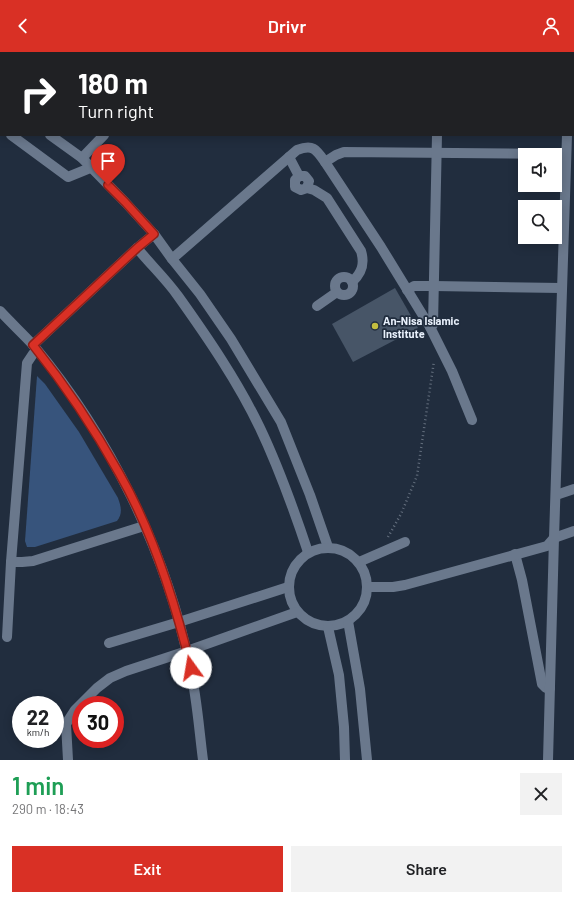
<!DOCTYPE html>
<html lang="en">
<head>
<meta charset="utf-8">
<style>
	:root { --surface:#fff; --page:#f2f2f2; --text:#202124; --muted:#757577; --accent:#d93025 }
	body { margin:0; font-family:Barlow,sans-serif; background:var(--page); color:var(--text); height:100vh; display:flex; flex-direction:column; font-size:15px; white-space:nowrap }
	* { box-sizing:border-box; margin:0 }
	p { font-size:13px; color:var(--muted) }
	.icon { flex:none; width:22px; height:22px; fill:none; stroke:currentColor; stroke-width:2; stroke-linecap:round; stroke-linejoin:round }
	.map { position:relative; height:708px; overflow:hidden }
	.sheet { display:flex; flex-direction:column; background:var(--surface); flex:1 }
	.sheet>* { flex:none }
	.guide { position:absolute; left:0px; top:0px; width:574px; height:84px; box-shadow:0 2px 10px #0003; background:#202124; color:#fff; overflow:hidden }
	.controls { position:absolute; left:518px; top:96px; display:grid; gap:8px }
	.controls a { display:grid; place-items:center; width:44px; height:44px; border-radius:0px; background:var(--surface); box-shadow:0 2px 10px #0003; font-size:20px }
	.speed { position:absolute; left:12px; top:644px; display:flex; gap:8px; font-size:20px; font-weight:700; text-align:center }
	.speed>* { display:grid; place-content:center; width:52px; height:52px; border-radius:50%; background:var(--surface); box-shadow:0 2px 10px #0003; line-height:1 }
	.speed small { font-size:10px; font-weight:400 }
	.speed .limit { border:6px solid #d22; background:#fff; color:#111 }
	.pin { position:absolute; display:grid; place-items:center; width:34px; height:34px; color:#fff; margin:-41px -17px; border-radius:50% 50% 50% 0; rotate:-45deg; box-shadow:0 0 4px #0007 }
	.pin .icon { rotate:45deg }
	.me { position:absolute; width:44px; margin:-22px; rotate:347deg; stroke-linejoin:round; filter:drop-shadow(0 0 3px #0008) }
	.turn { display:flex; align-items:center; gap:14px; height:84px; padding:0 12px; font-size:18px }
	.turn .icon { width:52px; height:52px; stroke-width:2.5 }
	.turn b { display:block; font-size:28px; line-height:34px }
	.round { display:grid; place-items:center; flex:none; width:42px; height:42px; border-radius:0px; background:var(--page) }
	.overview { display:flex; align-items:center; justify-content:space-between; height:68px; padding:0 12px }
	h1 { font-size:24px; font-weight:600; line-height:30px; color:#1e9e55 }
	.cta { display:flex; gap:8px; margin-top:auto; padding:8px 12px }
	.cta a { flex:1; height:46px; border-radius:0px; background:var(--accent); color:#fff; font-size:16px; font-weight:600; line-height:46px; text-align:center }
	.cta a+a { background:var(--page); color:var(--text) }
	header { display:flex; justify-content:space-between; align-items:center; height:52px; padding:0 12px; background:var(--accent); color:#fff; font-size:18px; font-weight:600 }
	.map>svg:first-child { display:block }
	.green { fill:#37547c }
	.building { fill:#475567 }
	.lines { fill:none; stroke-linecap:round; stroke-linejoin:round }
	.path { stroke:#646f7e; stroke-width:2.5; stroke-dasharray:1 3; stroke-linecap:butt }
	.minor { stroke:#6a788c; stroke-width:10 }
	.route-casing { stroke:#8d1f18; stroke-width:10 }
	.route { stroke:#d93025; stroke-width:7 }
	.poi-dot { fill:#c3bd3f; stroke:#212d3e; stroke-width:1.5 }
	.labels { text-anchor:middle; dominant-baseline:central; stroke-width:3.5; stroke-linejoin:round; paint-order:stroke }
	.poi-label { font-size:11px; font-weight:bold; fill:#e9f1fc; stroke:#212d3e; text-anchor:start }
</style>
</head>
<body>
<header><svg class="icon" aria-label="back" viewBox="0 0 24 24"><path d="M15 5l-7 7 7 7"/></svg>Drivr<svg class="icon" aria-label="person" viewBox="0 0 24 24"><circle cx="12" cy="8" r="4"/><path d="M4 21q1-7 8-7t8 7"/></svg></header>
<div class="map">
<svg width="574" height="708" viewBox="0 0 574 708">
	<rect width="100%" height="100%" fill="#212d3e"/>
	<path class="green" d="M37 324 45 332 79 380 118 446C121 455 123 461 117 469L35 495H27L25 489Z"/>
	<path class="building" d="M395 236 418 276 353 310 332 272Z"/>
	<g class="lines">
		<path class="path" d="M388 485 401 462 417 424 434 309"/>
		<g class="minor">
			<path d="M183 1 184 0"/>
			<path d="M439 1V0"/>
			<path d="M569 1V0"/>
			<path d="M0 46 1 47"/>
			<path d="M0 75 1 76"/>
			<path d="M11 83 68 125 90 116"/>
			<path d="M50 83 82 106 125 150 154 182 172 207 200 242 231 287 281 370 310 443 328 495"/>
			<path d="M289 105 299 124"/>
			<path d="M82 106 104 83"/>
			<path d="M325 110 336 103 344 100 566 102"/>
			<path d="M307 136 309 129 305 124H299L295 128V135L301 138 307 136 314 138 327 146 361 199C365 212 362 221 352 230"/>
			<path d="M137 196C150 212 166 227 178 244 208 286 238 330 260 376 279 416 294 458 308 500"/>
			<path d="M172 207 297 98C313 92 316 97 325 110L381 195 430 275 452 319 472 368"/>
			<circle cx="344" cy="234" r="9"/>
			<path d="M407 238 414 234H434L561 236"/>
			<path d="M317 254 337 240"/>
			<path d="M0 259C11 271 23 282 34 294 110 385 166 499 190 615 197 646 199 677 203 708"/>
			<path d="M430 275 433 273 437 83"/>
			<path d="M33 293 137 196 154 182"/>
			<path d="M556 443 574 437"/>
			<circle cx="328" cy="535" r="39"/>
			<path d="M515 502 522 528 542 632 546 636H550"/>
			<path d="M11 510H22L33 509 144 474"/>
			<path d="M359 510 405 490"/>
			<path d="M368 535H393L405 533 547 494 554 486 574 479"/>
			<path d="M348 569 360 637 367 708"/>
			<path d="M328 575 339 623 344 675 345 708"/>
			<path d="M7 585 11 510 27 311 33 302 37 299"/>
			<path d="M109 591 179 570 288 535"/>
			<path d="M68 708 66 672 75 658 97 636 110 626 126 619 187 599 297 560"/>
			<path d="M548 708 554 486 567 83"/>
		</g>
	</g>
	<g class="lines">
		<g class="route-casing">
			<path id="route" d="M108 133 125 150 154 182 137 196 33 293C65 333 94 376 119 421 153 480 175 550 191 616"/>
		</g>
		<use href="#route" class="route"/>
	</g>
	<circle class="poi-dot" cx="375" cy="274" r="4"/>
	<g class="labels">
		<g class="poi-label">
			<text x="383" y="268">An-Nisa Islamic<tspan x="383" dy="13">Institute</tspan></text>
		</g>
	</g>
</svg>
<div class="controls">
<a><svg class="icon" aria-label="sound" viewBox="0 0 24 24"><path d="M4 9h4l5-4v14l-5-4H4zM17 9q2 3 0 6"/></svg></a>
<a><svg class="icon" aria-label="search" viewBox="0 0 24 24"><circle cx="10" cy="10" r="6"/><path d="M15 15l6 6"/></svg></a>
</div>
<div class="speed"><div>22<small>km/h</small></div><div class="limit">30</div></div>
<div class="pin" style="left:108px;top:133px;background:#d93025"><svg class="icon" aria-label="arrive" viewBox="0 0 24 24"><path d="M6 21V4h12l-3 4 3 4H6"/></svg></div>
<svg class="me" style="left:191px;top:616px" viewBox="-20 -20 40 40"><circle r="19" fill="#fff"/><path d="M0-13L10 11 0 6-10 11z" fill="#d93025"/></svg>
<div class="guide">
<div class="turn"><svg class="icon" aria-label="right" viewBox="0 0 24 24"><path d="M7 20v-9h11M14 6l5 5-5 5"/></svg><div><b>180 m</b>Turn right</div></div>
</div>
</div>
<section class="sheet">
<div class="overview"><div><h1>1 min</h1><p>290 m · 18:43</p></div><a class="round"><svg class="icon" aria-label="close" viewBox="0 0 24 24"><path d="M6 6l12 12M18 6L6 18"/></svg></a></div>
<div class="cta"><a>Exit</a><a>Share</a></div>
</section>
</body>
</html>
